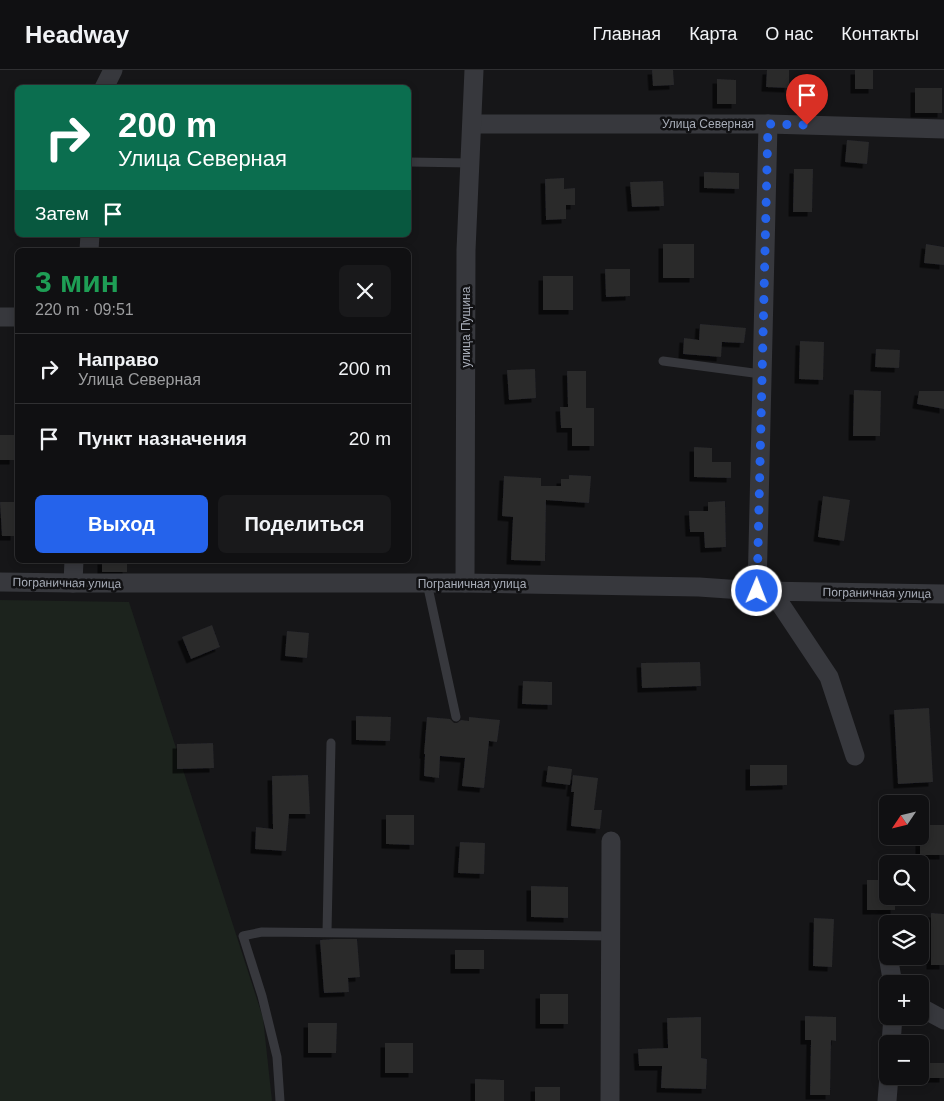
<!DOCTYPE html>
<html lang="ru">
<head>
<meta charset="utf-8">
<style>
	:root { --surface:#101012; --page:#19191b; --text:#f1f3f6; --muted:#9c9d9f; --line:#303032; --accent:#2563eb }
	body { margin:0; font-family:Arial,sans-serif; background:var(--page); color:var(--text); height:100vh; display:flex; flex-direction:column; font-size:19px; white-space:nowrap }
	* { box-sizing:border-box; margin:0 }
	p { font-size:16px; color:var(--muted) }
	.icon { flex:none; width:28px; height:28px; fill:none; stroke:currentColor; stroke-width:2; stroke-linecap:round; stroke-linejoin:round }
	.map { position:relative; flex:1; overflow:hidden }
	.panel { position:absolute; left:15px; top:178px; width:396px; height:315px; display:flex; flex-direction:column; background:var(--surface); border-radius:8px; box-shadow:0 2px 8px #0003,0 0 0 1px var(--line) }
	.panel>* { flex:none }
	.top-card { position:absolute; left:15px; top:15px; width:396px; height:152px; border-radius:8px; box-shadow:0 2px 8px #0003,0 0 0 1px var(--line); background:#0b6e4f; color:#fff; overflow:hidden }
	.needle { width:32px; rotate:235deg }
	.controls { position:absolute; left:879px; top:725px; display:grid; gap:10px }
	.controls a { display:grid; place-items:center; width:50px; height:50px; border-radius:8px; background:var(--surface); box-shadow:0 2px 8px #0003,0 0 0 1px var(--line); font-size:25px }
	.pin { position:absolute; display:grid; place-items:center; width:42px; height:42px; color:#fff; margin:-51px -21px; border-radius:50% 50% 50% 0; rotate:-45deg; box-shadow:0 0 5px #0007 }
	.pin .icon { rotate:45deg }
	.me { position:absolute; width:55px; margin:-28px; rotate:1deg; stroke-linejoin:round; filter:drop-shadow(0 0 4px #0008) }
	.turn { display:flex; align-items:center; gap:18px; height:105px; padding:0 20px; font-size:22px }
	.turn .icon { width:65px; height:65px; stroke-width:2.5 }
	.turn b { display:block; font-size:35px; line-height:42px }
	.then { display:flex; align-items:center; height:48px; padding:0 20px; background:#0003; gap:10px; font-size:19px }
	.round { display:grid; place-items:center; flex:none; width:52px; height:52px; border-radius:8px; background:var(--page) }
	.head { display:flex; align-items:center; justify-content:space-between; height:85px; padding:0 20px }
	h1 { font-size:30px; font-weight:700; line-height:38px; color:#1e9e55 }
	.action { display:flex; gap:10px; margin-top:auto; padding:10px 20px }
	.action a { flex:1; height:58px; border-radius:8px; background:var(--accent); color:#fff; font-size:20px; font-weight:700; line-height:58px; text-align:center }
	.action a+a { background:var(--page); color:var(--text) }
	ul { padding:0; list-style:none }
	li { display:flex; align-items:center; gap:15px; height:70px; padding:0 20px; border-top:1px solid var(--line) }
	li div { flex:1 }
	li b { display:block; font-size:19px }
	li em { font-style:normal }
	header { display:flex; align-items:center; gap:30px; box-sizing:border-box; height:70px; padding:0 25px; background:var(--surface); border-bottom:1px solid var(--line) }
	header strong { font-size:24px }
	nav { display:flex; gap:28px; margin-inline-start:auto; font-size:18px }
	.map>svg:first-child { display:block }
	.green { fill:#1c231d }
	.building { fill:#29292c; filter:url(#shadow) }
	.lines { fill:none; stroke-linecap:round; stroke-linejoin:round }
	.lane { stroke:#37383d; stroke-width:9 }
	.street { stroke:#37383d; stroke-width:19 }
	.route { stroke:#2563eb; stroke-width:9; stroke-dasharray:0 16.2 }
	.labels { text-anchor:middle; dominant-baseline:central; stroke-width:5; stroke-linejoin:round; paint-order:stroke }
	.street-label { font-size:12px; fill:#a8adb8; stroke:#111113 }
</style>
</head>
<body>
<header>
<strong>Headway</strong>
<nav><a>Главная</a><a>Карта</a><a>О нас</a><a>Контакты</a></nav>
</header>
<div class="map">
<svg width="944" height="1031" viewBox="0 0 944 1031">
	<defs>
		<filter id="shadow"><feDropShadow dx="-4.5" dy="4.5" stdDeviation="0" flood-color="#0009"/></filter>
	</defs>
	<rect width="100%" height="100%" fill="#161618"/>
	<path class="green" d="M0 530 129 532 263 948 272 1031H0Z"/>
	<g class="building">
		<path d="M652 0H673L674 15 653 16Z"/>
		<path d="M767 0H789V18L766 17Z"/>
		<rect x="855" y="0" width="18" height="19"/>
		<path d="M717 9 736 10V34H717Z"/>
		<rect x="915" y="18" width="27" height="25"/>
		<path d="M847 70 869 72 867 94 845 92Z"/>
		<path d="M794 99H813L812 142H793Z"/>
		<path d="M704 102 739 103V119L704 118Z"/>
		<path d="M564 108V119L575 118V135H566V149L546 150 545 109Z"/>
		<path d="M663 111 664 136 632 137 630 112Z"/>
		<rect x="663" y="174" width="31" height="34"/>
		<path d="M926 174 944 177V195L924 193Z"/>
		<path d="M605 199H630V226L606 227Z"/>
		<rect x="543" y="206" width="30" height="34"/>
		<path d="M700 254 746 258 744 273 722 272 721 287 683 284 684 268 699 270Z"/>
		<path d="M800 271 824 272 823 310 799 309Z"/>
		<path d="M876 279 900 280 899 298 875 297Z"/>
		<path d="M535 299 536 328 509 330 507 300Z"/>
		<path d="M567 301H586V338H594V376H572V358H561L560 337H568Z"/>
		<path d="M854 320 881 321 880 366H853Z"/>
		<path d="M919 321H944V339L917 334Z"/>
		<path d="M0 365H15L14 390H0Z"/>
		<path d="M694 377 712 378V392H731V408L694 407Z"/>
		<path d="M569 405 591 406 589 433 546 430 545 491 511 490 513 447 502 446 504 406 541 408V416H561V409H569Z"/>
		<path d="M823 426 850 430 844 471 818 467Z"/>
		<path d="M725 431 726 477 705 478 704 462H690L689 441H708V432Z"/>
		<path d="M0 432H15V466H2Z"/>
		<rect x="102" y="490" width="25" height="12"/>
		<path d="M212 555 220 577 191 589 182 567Z"/>
		<path d="M287 561 309 563 307 588 285 586Z"/>
		<path d="M700 592 701 616 642 618 641 593Z"/>
		<path d="M523 611 552 612V635L522 634Z"/>
		<path d="M929 638 933 712 898 714 894 640Z"/>
		<path d="M356 646 391 647 390 671 356 670Z"/>
		<path d="M427 647 450 649 454 653H457L461 650 469 651V647L500 650 497 672 489 671 484 718 462 716 465 688 440 686 439 708 424 706 425 684H424Z"/>
		<path d="M213 673 214 698 177 699V674Z"/>
		<path d="M750 695H787V715L750 716Z"/>
		<path d="M548 696 572 699 570 715 546 712Z"/>
		<path d="M308 705 310 744H289L286 781 255 779 256 757 273 759 272 706Z"/>
		<path d="M573 705 598 708 594 740H602L600 759 571 756 574 722H571Z"/>
		<path d="M386 745H414V775L386 774Z"/>
		<rect x="920" y="755" width="24" height="30"/>
		<path d="M460 772 485 773 484 804 458 803Z"/>
		<path d="M867 810H888V826H895V840H867Z"/>
		<path d="M531 816 568 817V848L531 847Z"/>
		<path d="M931 843 944 844V895H931Z"/>
		<path d="M814 848 834 849 832 897 813 896Z"/>
		<path d="M333 869H357L360 907 348 908 349 922 324 923 320 870Z"/>
		<rect x="455" y="880" width="29" height="19"/>
		<rect x="540" y="924" width="28" height="30"/>
		<path d="M805 946 836 947V971L831 970 830 1025H810L811 970H805Z"/>
		<path d="M701 947V988L707 989 706 1019 661 1018 662 996H639L638 979 668 978 667 948Z"/>
		<path d="M308 953H337L336 983H308Z"/>
		<rect x="385" y="973" width="28" height="30"/>
		<rect x="926" y="993" width="18" height="15"/>
		<path d="M475 1009 504 1010V1031H475Z"/>
		<rect x="535" y="1017" width="25" height="14"/>
	</g>
	<g class="lines">
		<g class="lane">
			<path d="M409 92 470 93"/>
			<path d="M663 291 761 304"/>
			<path d="M427 513 456 647"/>
			<path d="M327 862 331 673"/>
			<path d="M280 1031 277 987 262 926 243 866 262 862 611 866"/>
		</g>
		<g class="street">
			<path d="M104 18 113 0"/>
			<path d="M473 54H768L944 59"/>
			<path d="M768 54 757 521 779 532 829 607 855 686"/>
			<path d="M89 180 90 165"/>
			<path d="M0 247H18"/>
			<path d="M0 512 73 513H465L699 517 757 521 944 524"/>
			<path d="M73 513 74 490"/>
			<path d="M465 513 466 180 474 0"/>
			<path d="M888 886 893 914"/>
			<path d="M920 937 944 950"/>
			<path d="M891 974 893 946"/>
			<path d="M610 1031 611 771"/>
			<path d="M887 1031 889 1006"/>
		</g>
	</g>
	<g class="lines">
		<path class="route" d="M757 521 768 54 807 55"/>
	</g>
	<g class="labels">
		<g class="street-label">
			<text x="708" y="54">Улица Северная</text>
			<text transform="translate(466 257) rotate(-90)">улица Пущина</text>
			<text transform="translate(67 513) rotate(1)">Пограничная улица</text>
			<text x="472" y="514">Пограничная улица</text>
			<text transform="translate(877 523) rotate(1)">Пограничная улица</text>
		</g>
	</g>
</svg>
<div class="controls">
<a><svg class="needle" viewBox="-14 -14 28 28"><path d="M0-13l5 13h-10z" fill="#e53935"/><path d="M0 13l5-13h-10z" fill="#9c9d9f"/></svg></a>
<a><svg class="icon" aria-label="search" viewBox="0 0 24 24"><circle cx="10" cy="10" r="6"/><path d="M15 15l6 6"/></svg></a>
<a><svg class="icon" aria-label="layers" viewBox="0 0 24 24"><path d="M12 4l9 5-9 5-9-5zM3 14l9 5 9-5"/></svg></a>
<a>+</a>
<a>−</a>
</div>
<div class="pin" style="left:807px;top:55px;background:#d93025"><svg class="icon" aria-label="arrive" viewBox="0 0 24 24"><path d="M6 21V4h12l-3 4 3 4H6"/></svg></div>
<svg class="me" style="left:757px;top:521px" viewBox="-20 -20 40 40"><circle r="17" fill="#2563eb" stroke="#fff" stroke-width="3"/><path d="M0-11L8 9 0 5-8 9z" fill="#fff"/></svg>
<div class="top-card">
<div class="turn"><svg class="icon" aria-label="right" viewBox="0 0 24 24"><path d="M7 20v-9h11M14 6l5 5-5 5"/></svg><div><b>200 m</b>Улица Северная</div></div>
<div class="then">Затем<svg class="icon" aria-label="arrive" viewBox="0 0 24 24"><path d="M6 21V4h12l-3 4 3 4H6"/></svg></div>
</div>
<section class="panel">
<div class="head"><div><h1>3 мин</h1><p>220 m · 09:51</p></div><a class="round"><svg class="icon" aria-label="close" viewBox="0 0 24 24"><path d="M6 6l12 12M18 6L6 18"/></svg></a></div>
<ul>
<li><svg class="icon" aria-label="right" viewBox="0 0 24 24"><path d="M7 20v-9h11M14 6l5 5-5 5"/></svg><div><b>Направо</b><p>Улица Северная</p></div><em>200 m</em></li>
<li><svg class="icon" aria-label="arrive" viewBox="0 0 24 24"><path d="M6 21V4h12l-3 4 3 4H6"/></svg><div><b>Пункт назначения</b></div><em>20 m</em></li>
</ul>
<div class="action"><a>Выход</a><a>Поделиться</a></div>
</section>
</div>
</body>
</html>
